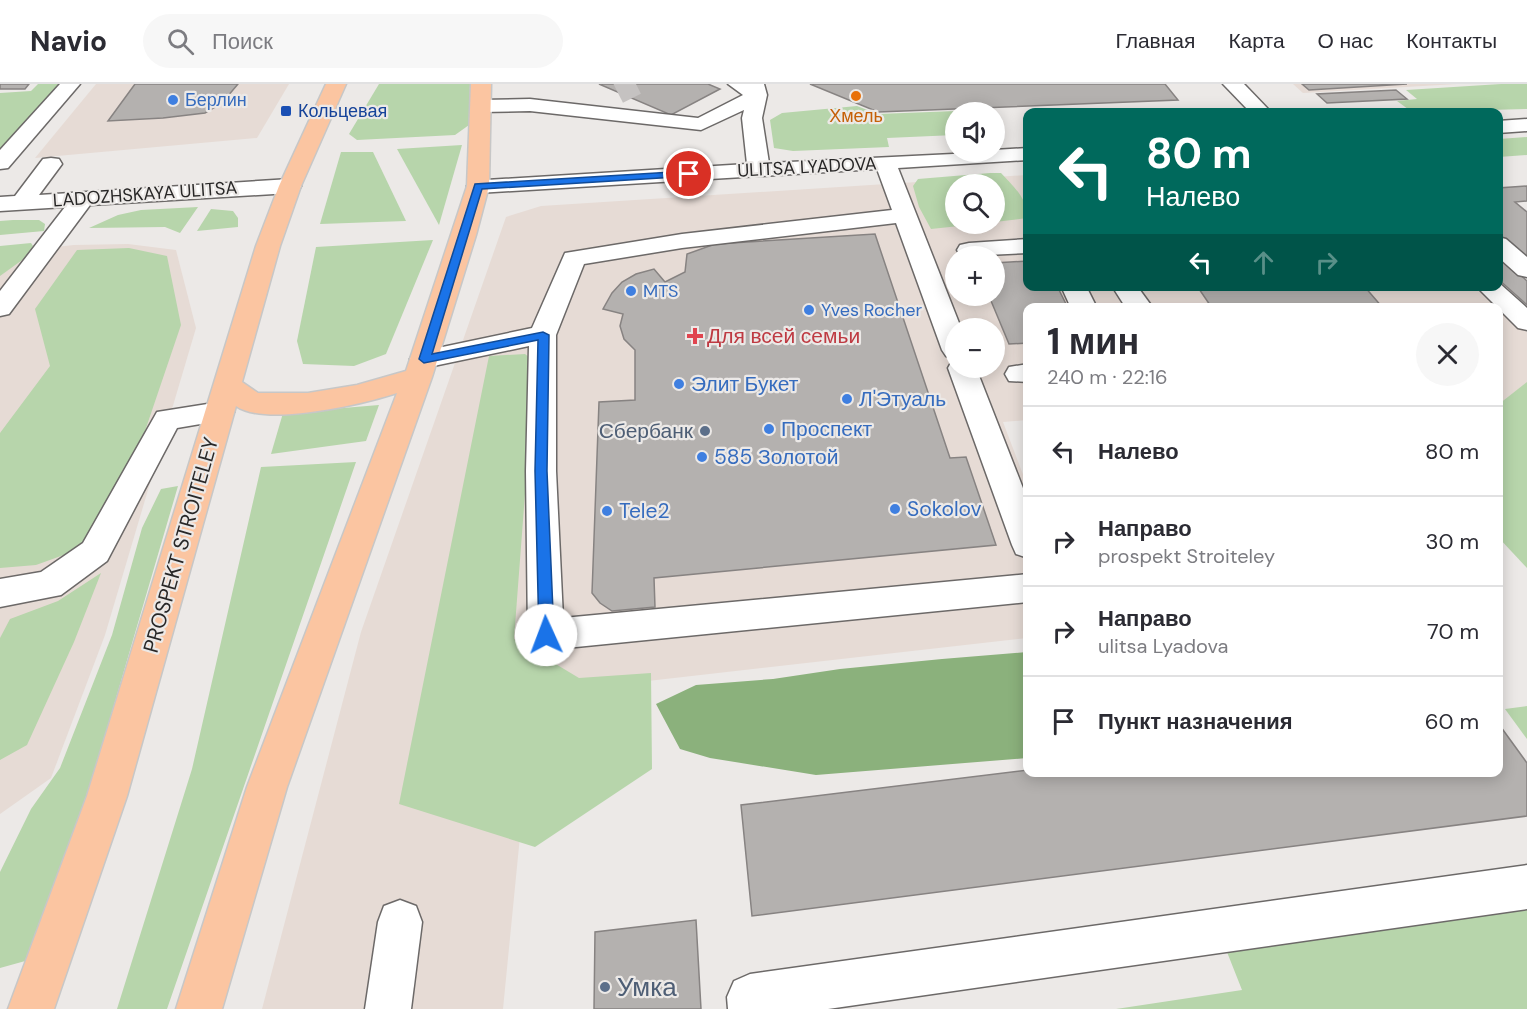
<!DOCTYPE html>
<html lang="ru">
<head>
<meta charset="utf-8">
<style>
	:root { --surface:#fff; --page:#f7f7f7; --text:#2b2b33; --muted:#7c7c81; --line:#e1e1e2 }
	body { margin:0; font-family:"DM Sans",sans-serif; background:var(--page); color:var(--text); height:100vh; display:flex; flex-direction:column; font-size:22px; white-space:nowrap }
	* { box-sizing:border-box; margin:0 }
	p { font-size:20px; color:var(--muted) }
	.icon { flex:none; width:33px; height:33px; fill:none; stroke:currentColor; stroke-width:2; stroke-linecap:round; stroke-linejoin:round }
	.map { position:relative; flex:1; overflow:hidden }
	.sheet { position:absolute; left:1023px; top:219px; width:480px; height:474px; display:flex; flex-direction:column; background:var(--surface); border-radius:12px; box-shadow:0 3px 15px #0003 }
	.sheet>* { flex:none }
	.hud { position:absolute; left:1023px; top:24px; width:480px; height:183px; border-radius:12px; box-shadow:0 3px 15px #0003; background:#00695c; color:#fff; overflow:hidden }
	.buttons { position:absolute; left:945px; top:18px; display:grid; gap:12px }
	.buttons a { display:grid; place-items:center; width:60px; height:60px; border-radius:50%; background:var(--surface); box-shadow:0 3px 15px #0003; font-size:30px }
	.pin { position:absolute; display:grid; place-items:center; width:51px; height:51px; color:#fff; margin:-26px; border:3px solid #fff; border-radius:50%; box-shadow:0 2px 6px #0007 }
	.me { position:absolute; width:66px; margin:-33px; rotate:358deg; stroke-linejoin:round; filter:drop-shadow(0 0 4px #0008) }
	.turn { display:flex; align-items:center; gap:21px; height:126px; padding:0 24px; font-size:27px }
	.turn .icon { width:78px; height:78px; stroke-width:2.5 }
	.turn b { display:block; font-size:42px; line-height:51px }
	.lanes { display:flex; align-items:center; height:57px; padding:0 24px; background:#0003; justify-content:center; gap:30px; direction:ltr }
	.lanes .off { opacity:.35 }
	.round { display:grid; place-items:center; flex:none; width:63px; height:63px; border-radius:32px; background:var(--page) }
	.overview { display:flex; align-items:center; justify-content:space-between; height:102px; padding:0 24px }
	h1 { font-size:36px; font-weight:800; line-height:45px }
	ul { padding:0; list-style:none }
	li { display:flex; align-items:center; gap:18px; height:90px; padding:0 24px; border-top:2px solid var(--line) }
	li div { flex:1 }
	li b { display:block; font-size:22px }
	li em { font-style:normal }
	header { display:flex; align-items:center; gap:36px; box-sizing:border-box; height:84px; padding:0 30px; background:var(--surface); border-bottom:2px solid var(--line) }
	header strong { font-size:28px }
	nav { display:flex; gap:33px; margin-inline-start:auto; font-size:21px }
	.search { width:420px; height:54px; background:var(--page); display:flex; align-items:center; gap:15px; box-sizing:border-box; padding:0 21px; border-radius:33px; color:var(--muted); font-size:22px }
	.map>svg:first-child { display:block }
	.built { fill:#e6dbd5; fill-rule:evenodd }
	.green { fill:#b7d5ab }
	.forest { fill:#8bb17c }
	.building { fill:#b4b1af; stroke:#878382; stroke-width:1.5 }
	.lines { fill:none; stroke-linecap:round; stroke-linejoin:round }
	.minor-tunnel { stroke:#c5c2c1; stroke-width:22; stroke-dasharray:22 10; stroke-linecap:butt }
	.minor-casing { stroke:#6c6968; stroke-width:3 }
	.major-casing { stroke:#c7c7c7; stroke-width:3 }
	.minor { fill:#fff; fill-rule:evenodd }
	.major { fill:#fbc5a1; fill-rule:evenodd }
	.route { fill:#1a73e8; stroke:#114b97; stroke-width:1.5 }
	.food-dot { fill:#e8710a; stroke:#ece9e7; stroke-width:2 }
	.shop-dot { fill:#3f7fe0; stroke:#ece9e7; stroke-width:2 }
	.transit-dot { fill:#1a4fb4; stroke:#ece9e7; stroke-width:2 }
	.health-dot { fill:#e0444e; stroke:#ece9e7; stroke-width:2 }
	.service-dot { fill:#5c6f8a; stroke:#ece9e7; stroke-width:2 }
	.labels { text-anchor:middle; dominant-baseline:central; stroke-width:4.5; stroke-linejoin:round; paint-order:stroke }
	.far-shop-label { font-size:18px; fill:#366cbe; stroke:#ece9e7; text-anchor:start }
	.far-transit-label { font-size:18px; fill:#164399; stroke:#ece9e7; text-anchor:start }
	.far-food-label { font-size:18px; fill:#c56008; stroke:#ece9e7 }
	.far-street-label { font-size:18px; fill:#282727; stroke:#ece9e7 }
	.health-label { font-size:21px; fill:#be3a42; stroke:#ece9e7; text-anchor:start }
	.shop-label { font-size:21px; fill:#366cbe; stroke:#ece9e7; text-anchor:start }
	.service-label { font-size:21px; fill:#4e5e75; stroke:#ece9e7; text-anchor:end }
	.street-label { font-size:21px; fill:#282727; stroke:#ece9e7 }
	.near-service-label { font-size:26px; fill:#4e5e75; stroke:#ece9e7; text-anchor:start }
</style>
</head>
<body>
<header>
<strong>Navio</strong>
<div class="search"><svg class="icon" aria-label="search" viewBox="0 0 24 24"><circle cx="10" cy="10" r="6"/><path d="M15 15l6 6"/></svg>Поиск</div>
<nav><a>Главная</a><a>Карта</a><a>О нас</a><a>Контакты</a></nav>
</header>
<div class="map">
<svg width="1527" height="925" viewBox="0 0 1527 925">
	<rect width="100%" height="100%" fill="#ece9e7"/>
	<g class="built">
		<path d="M96 0H289L257 54 35 74Z"/>
		<path d="M1293 0H1457L1303 9Z"/>
		<path d="M1027 91 1028 202 1480 203 1527 248V331L1499 354 1498 224H1028L1027 336 1003 338 1027 401V554L534 610 503 925H262L361 548 506 133 541 122ZM956 100H994V140H956ZM956 172H994V212H956ZM956 244H994V284H956Z"/>
		<path d="M128 160 176 166 196 244 105 551 51 694 0 730V169L74 161Z"/>
	</g>
	<g class="green">
		<path d="M38 0H62L0 70V9L31 7Z"/>
		<path d="M379 0H470L469 41 455 51 357 56 349 50Z"/>
		<path d="M1501 0H1527V25L1412 28 1397 17 1417 15 1406 6Z"/>
		<path d="M857 22 878 30 982 26 983 28H956L955 51 887 54 889 63 793 67 774 64 770 36 782 29Z"/>
		<path d="M1527 53V71L1499 73V55Z"/>
		<path d="M462 61 439 141 397 65Z"/>
		<path d="M341 68H373L406 137 320 140Z"/>
		<path d="M990 89H1001C1014 103 1028 115 1027 134L995 138 994 100H956V140H978L931 145 919 123 913 102 918 95Z"/>
		<path d="M198 123 180 149 165 143 89 144 118 131 141 126Z"/>
		<path d="M211 125 233 127 238 134V143L197 147Z"/>
		<path d="M13 136H39L45 140 44 147 0 151V137Z"/>
		<path d="M433 156 386 270 354 282 303 280 297 257 316 163Z"/>
		<path d="M31 159 33 162 25 174 0 192V162Z"/>
		<path d="M129 164 167 172 181 241 145 347 83 464 36 481 0 484V349L50 282 35 225 77 166Z"/>
		<path d="M525 270 535 278 514 555 579 594 651 589 652 685 535 763 399 720 489 272Z"/>
		<path d="M1527 298V484L1498 453 1499 320Z"/>
		<path d="M379 321 366 357 271 370 283 329Z"/>
		<path d="M356 378 167 925H117L192 685 261 383Z"/>
		<path d="M178 402 107 645 36 874 0 884V788L31 725 60 684 112 551 142 444 161 405Z"/>
		<path d="M101 489 74 558 27 661 0 676V554L10 535 58 517Z"/>
		<path d="M1527 622V655L1505 625Z"/>
		<path d="M1527 820V925H1116L1242 906 1225 863Z"/>
	</g>
	<path class="forest" d="M1027 568V674L816 691 710 674 680 665 656 620 696 601 773 595 840 585 942 575Z"/>
	<g class="building">
		<path d="M0 0H29L25 5H0Z"/>
		<path d="M135 0H238L222 19 205 29 163 34 108 37Z"/>
		<path d="M599 0H708L720 5 671 31Z"/>
		<path d="M810 0H1165L1178 16 878 28Z"/>
		<path d="M1302 0H1407L1309 6Z"/>
		<path d="M1396 6 1407 15 1327 19 1317 10Z"/>
		<path d="M1527 102V117L1515 118 1527 128V175L1498 150V104Z"/>
		<path d="M875 150 950 374 966 373 996 461 654 494 655 523 612 527 600 519 592 509 599 318 635 316V266L624 255 620 242 623 230 603 225 612 209 622 198 636 190 654 185 665 198 685 188 687 170 715 160Z"/>
		<path d="M1498 171 1527 197V221L1498 195Z"/>
		<path d="M1028 177V202H1057L1068 224H1028V259L1009 260 989 212H994V179Z"/>
		<path d="M1197 202H1364L1383 224H1212Z"/>
		<path d="M1498 639 1527 679V732L752 832 741 721 1028 686V688H1498Z"/>
		<path d="M696 836 701 925H594L595 848Z"/>
	</g>
	<g class="lines">
		<path class="minor-tunnel" d="M618 9 636 0"/>
		<g class="minor-casing">
			<g id="minor">
				<path d="M60 0H80L8 84 0 85V66Z"/>
				<path d="M728 0H764L767 11 762 34 769 79 994 68V66L1028 64V76L898 84 961 244H956V275L946 272 942 266 896 139 682 164 584 180 556 251V387L563 534 1028 490V518L546 566 533 562 528 551 526 387 529 262 424 284 414 281 410 275 414 269 532 244 565 169 682 150 892 126 877 85 478 109 470 107 467 102 470 97 747 80 742 34 744 26 701 46 530 27 481 28 474 26 471 22 474 18 481 16 530 15 698 34 743 11Z"/>
				<path d="M1223 0H1244L1271 28H1250Z"/>
				<path d="M1527 35V47L1498 49V37Z"/>
				<path d="M51 74 59 75 62 80 39 111 290 95 298 97 301 102 298 107 290 109 90 121 9 230 0 232V207L65 123 0 127V113L15 112 43 75Z"/>
				<path d="M1498 153 1506 155 1527 173V193L1518 191 1498 173Z"/>
				<path d="M1028 155V169L966 172 960 171 957 166 960 161 969 159Z"/>
				<path d="M1498 198 1527 224V246L1518 244 1476 202H1498Z"/>
				<path d="M1061 202H1086L1097 224H1071Z"/>
				<path d="M1112 202H1137L1153 224H1126Z"/>
				<path d="M952 277H956V284H976L1028 417V474L1016 470 1012 461 948 284Z"/>
				<path d="M1028 280V298L1009 297 1005 290 1009 283Z"/>
				<path d="M220 318 230 321 234 328 230 335 177 344 107 477 61 511 0 523V495L41 488 83 459 157 328Z"/>
				<path d="M1527 781V825L828 925H728L727 913 734 897 750 890Z"/>
				<path d="M400 816 416 822 422 838 411 925H365L378 838 384 822Z"/>
			</g>
		</g>
		<g class="major-casing">
			<path id="major" d="M326 0H346L301 102 280 162 242 298 258 309H308L357 301 406 287 467 102 471 0H491L489 102 476 151 432 293 287 703 222 925H176L247 703 397 309C363 320 266 343 236 322L127 712 54 925H8L87 712 256 162 279 102Z"/>
		</g>
		<use href="#minor" class="minor"/>
		<use href="#major" class="major"/>
	</g>
	<path class="route" d="M689 87 692 88V92L482 105 432 270 543 248 549 251 547 387 554 551 552 556 546 558 541 556 539 551 535 387 538 256 424 279 419 275 475 100Z"/>
	<circle class="food-dot" cx="856" cy="12" r="6"/>
	<g class="shop-dot">
		<circle cx="173" cy="16" r="6"/>
		<circle cx="631" cy="207" r="6"/>
		<circle cx="809" cy="226" r="6"/>
		<circle cx="679" cy="300" r="6"/>
		<circle cx="847" cy="315" r="6"/>
		<circle cx="769" cy="345" r="6"/>
		<circle cx="702" cy="373" r="6"/>
		<circle cx="895" cy="425" r="6"/>
		<circle cx="607" cy="427" r="6"/>
	</g>
	<rect class="transit-dot" x="280" y="21" width="12" height="12" rx="3"/>
	<path class="health-dot" d="M692 243h6v6h6v6h-6v6h-6v-6h-6v-6h6z"/>
	<g class="service-dot">
		<circle cx="705" cy="347" r="6"/>
		<circle cx="605" cy="903" r="6"/>
	</g>
	<g class="labels">
		<g class="far-shop-label">
			<text x="185" y="16">Берлин</text>
			<text x="643" y="207">MTS</text>
			<text x="821" y="226">Yves Rocher</text>
		</g>
		<g class="far-transit-label">
			<text x="298" y="27">Кольцевая</text>
		</g>
		<g class="far-food-label">
			<text x="856" y="32">Хмель</text>
		</g>
		<g class="far-street-label">
			<text transform="translate(807 83) rotate(-3)">ULITSA LYADOVA</text>
			<text transform="translate(145 110) rotate(-4)">LADOZHSKAYA ULITSA</text>
		</g>
		<g class="health-label">
			<text x="707" y="252">Для всей семьи</text>
		</g>
		<g class="shop-label">
			<text x="691" y="300">Элит Букет</text>
			<text x="859" y="315">Л'Этуаль</text>
			<text x="781" y="345">Проспект</text>
			<text x="714" y="373">585 Золотой</text>
			<text x="907" y="425">Sokolov</text>
			<text x="619" y="427">Tele2</text>
		</g>
		<g class="service-label">
			<text x="693" y="347">Сбербанк</text>
		</g>
		<g class="street-label">
			<text transform="translate(181 461) rotate(-74)">PROSPEKT STROITELEY</text>
		</g>
		<g class="near-service-label">
			<text x="617" y="903">Умка</text>
		</g>
	</g>
</svg>
<div class="buttons">
<a><svg class="icon" aria-label="sound" viewBox="0 0 24 24"><path d="M4 9h4l5-4v14l-5-4H4zM17 9q2 3 0 6"/></svg></a>
<a><svg class="icon" aria-label="search" viewBox="0 0 24 24"><circle cx="10" cy="10" r="6"/><path d="M15 15l6 6"/></svg></a>
<a>+</a>
<a>−</a>
</div>
<div class="pin" style="left:689px;top:90px;background:#d93025"><svg class="icon" aria-label="arrive" viewBox="0 0 24 24"><path d="M6 21V4h12l-3 4 3 4H6"/></svg></div>
<svg class="me" style="left:546px;top:551px" viewBox="-20 -20 40 40"><circle r="19" fill="#fff"/><path d="M0-13L10 11 0 6-10 11z" fill="#1a73e8"/></svg>
<div class="hud">
<div class="turn"><svg class="icon" aria-label="left" viewBox="0 0 24 24"><path d="M17 20v-9H6M10 6l-5 5 5 5"/></svg><div><b>80 m</b>Налево</div></div>
<div class="lanes"><svg class="icon" aria-label="left" viewBox="0 0 24 24"><path d="M17 20v-9H6M10 6l-5 5 5 5"/></svg><svg class="icon off" aria-label="ahead" viewBox="0 0 24 24"><path d="M12 20V5M6 11l6-6 6 6"/></svg><svg class="icon off" aria-label="right" viewBox="0 0 24 24"><path d="M7 20v-9h11M14 6l5 5-5 5"/></svg></div>
</div>
<section class="sheet">
<div class="overview"><div><h1>1 мин</h1><p>240 m · 22:16</p></div><a class="round"><svg class="icon" aria-label="close" viewBox="0 0 24 24"><path d="M6 6l12 12M18 6L6 18"/></svg></a></div>
<ul>
<li><svg class="icon" aria-label="left" viewBox="0 0 24 24"><path d="M17 20v-9H6M10 6l-5 5 5 5"/></svg><div><b>Налево</b></div><em>80 m</em></li>
<li><svg class="icon" aria-label="right" viewBox="0 0 24 24"><path d="M7 20v-9h11M14 6l5 5-5 5"/></svg><div><b>Направо</b><p>prospekt Stroiteley</p></div><em>30 m</em></li>
<li><svg class="icon" aria-label="right" viewBox="0 0 24 24"><path d="M7 20v-9h11M14 6l5 5-5 5"/></svg><div><b>Направо</b><p>ulitsa Lyadova</p></div><em>70 m</em></li>
<li><svg class="icon" aria-label="arrive" viewBox="0 0 24 24"><path d="M6 21V4h12l-3 4 3 4H6"/></svg><div><b>Пункт назначения</b></div><em>60 m</em></li>
</ul>
</section>
</div>
</body>
</html>
